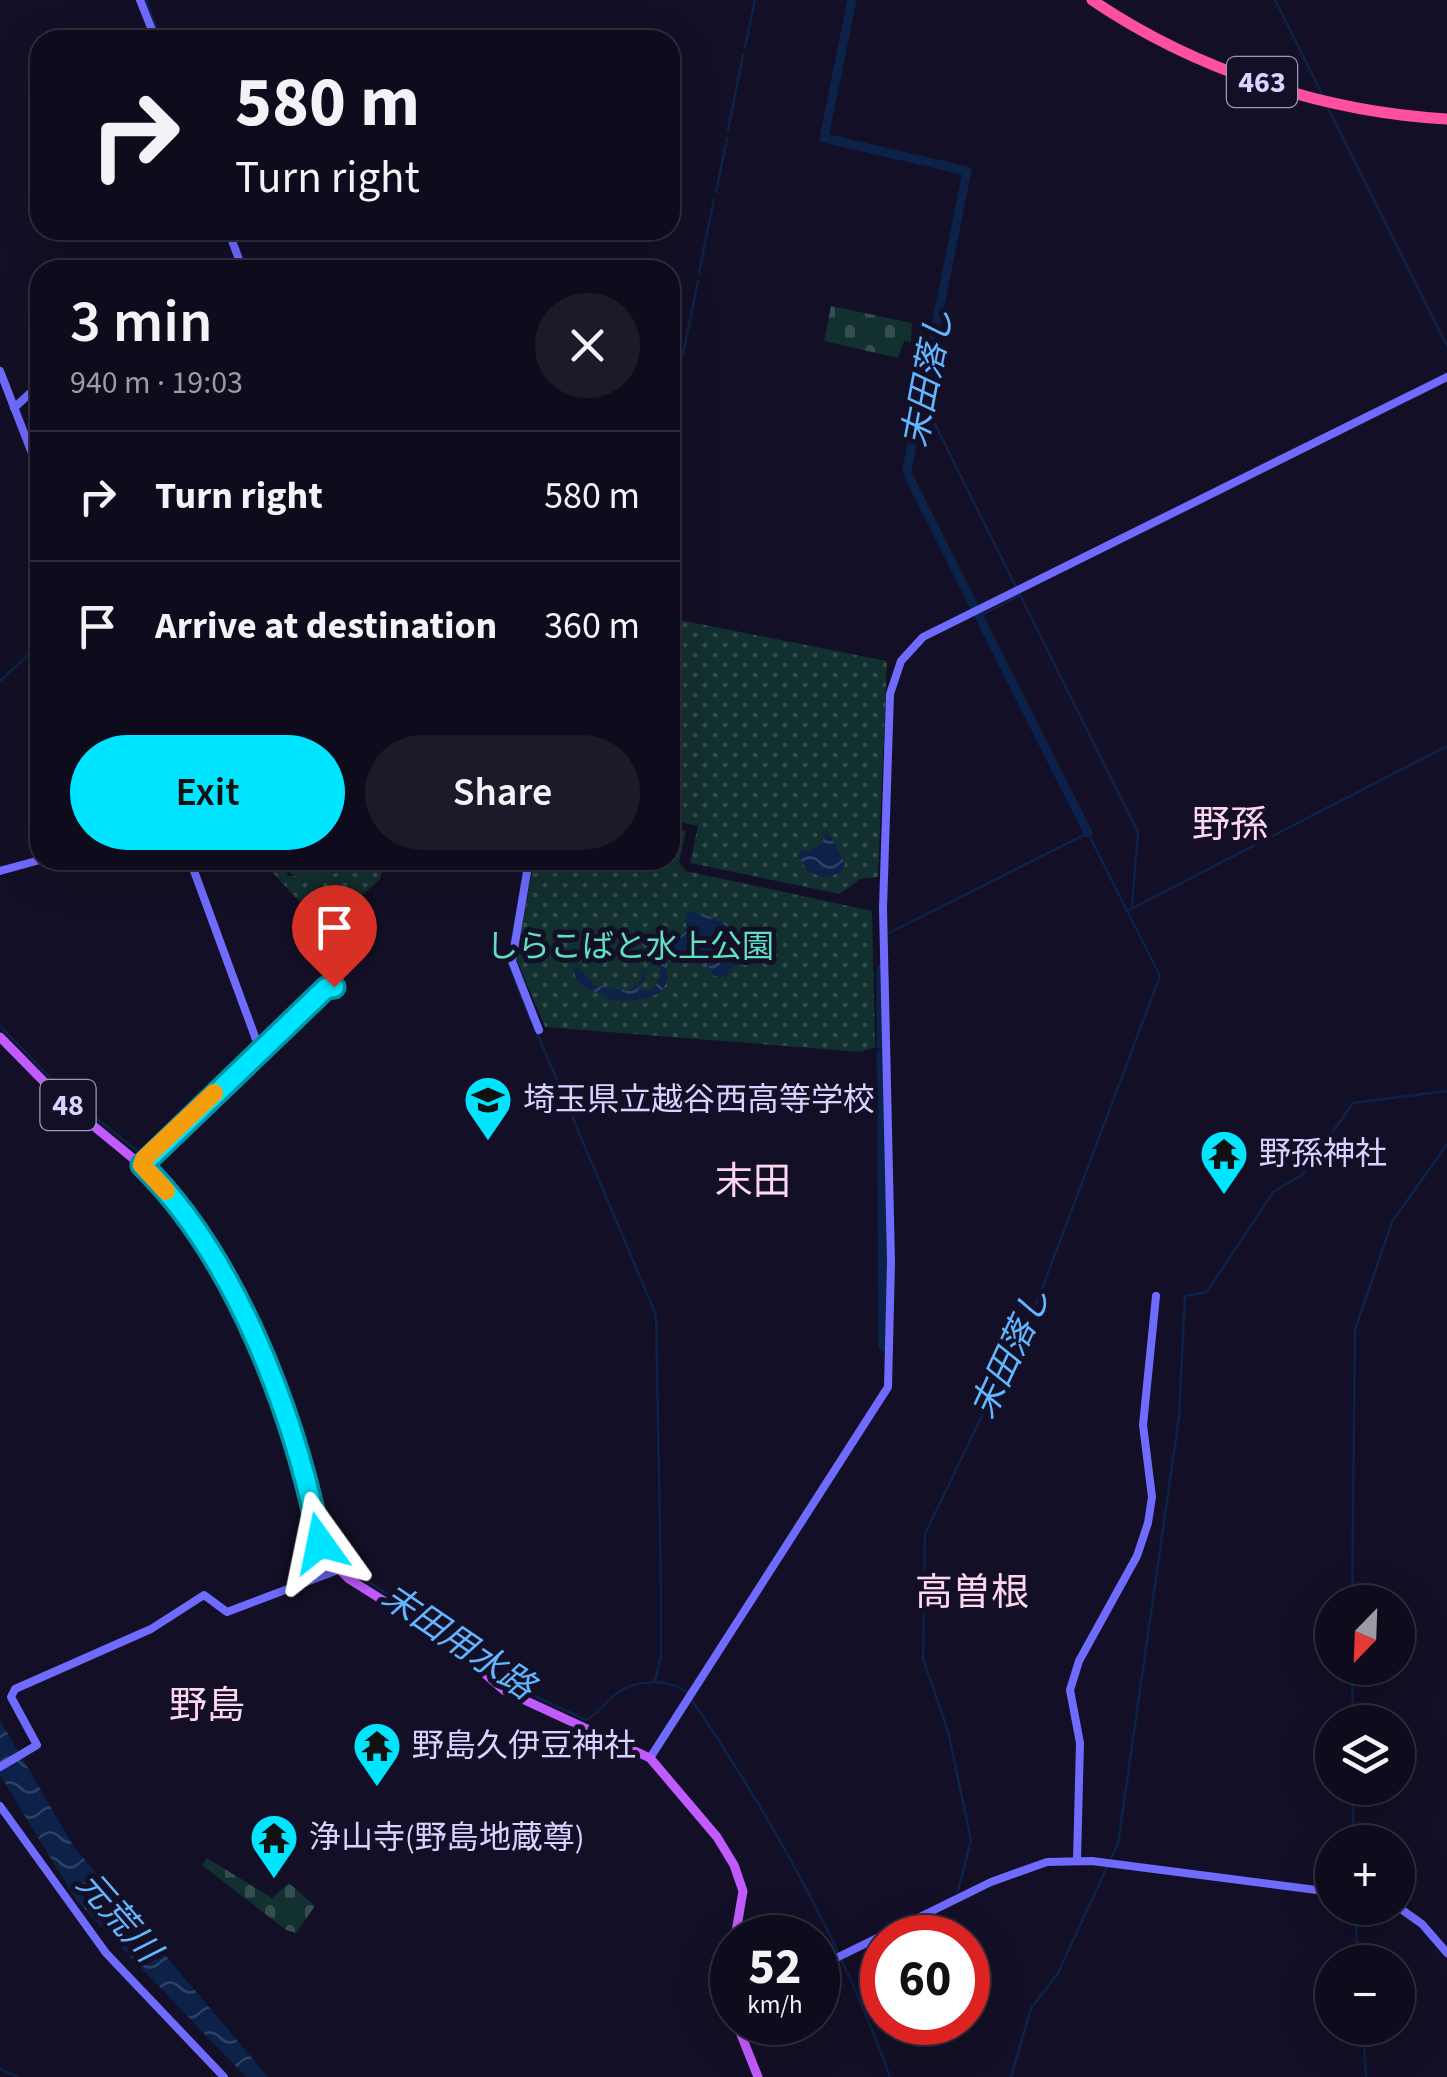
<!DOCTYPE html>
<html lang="en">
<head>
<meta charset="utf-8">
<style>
	:root { --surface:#0e0b1c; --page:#1c1929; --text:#f1f3f6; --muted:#9b9ba3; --line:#2e2b3b; --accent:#00e5ff }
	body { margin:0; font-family:"Source Sans 3","Noto Sans JP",sans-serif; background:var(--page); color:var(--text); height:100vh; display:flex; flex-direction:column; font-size:38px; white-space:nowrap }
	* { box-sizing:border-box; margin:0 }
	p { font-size:32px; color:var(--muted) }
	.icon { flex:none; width:55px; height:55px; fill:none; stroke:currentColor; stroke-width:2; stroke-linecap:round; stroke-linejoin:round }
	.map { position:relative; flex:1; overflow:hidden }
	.drawer { position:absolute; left:30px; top:260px; width:650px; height:610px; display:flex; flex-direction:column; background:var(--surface); border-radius:30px; box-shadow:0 10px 40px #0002,0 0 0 2px var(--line) }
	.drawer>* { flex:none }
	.banner { position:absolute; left:30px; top:30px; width:650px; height:210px; border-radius:30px; box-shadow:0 10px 40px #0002,0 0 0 2px var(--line); background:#0e0b1c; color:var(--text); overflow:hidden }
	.needle { width:65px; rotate:203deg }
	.buttons { position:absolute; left:1315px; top:1585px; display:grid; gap:20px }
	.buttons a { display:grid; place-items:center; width:100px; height:100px; border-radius:50%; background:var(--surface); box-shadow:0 10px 40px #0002,0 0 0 2px var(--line); font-size:50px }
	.speed { position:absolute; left:710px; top:1915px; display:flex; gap:20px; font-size:50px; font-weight:700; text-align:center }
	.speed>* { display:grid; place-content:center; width:130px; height:130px; border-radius:50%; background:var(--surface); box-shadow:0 10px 40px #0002,0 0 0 2px var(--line); line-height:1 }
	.speed small { font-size:25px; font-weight:400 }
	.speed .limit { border:15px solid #d22; background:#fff; color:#111 }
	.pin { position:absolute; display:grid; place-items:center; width:85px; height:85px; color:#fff; margin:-102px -42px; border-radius:50% 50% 50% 0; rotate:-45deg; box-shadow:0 0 10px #0007 }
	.pin .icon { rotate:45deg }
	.me { position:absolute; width:110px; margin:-55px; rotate:348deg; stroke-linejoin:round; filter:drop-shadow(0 0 8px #0008) }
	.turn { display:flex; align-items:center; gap:35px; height:210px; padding:0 40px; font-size:45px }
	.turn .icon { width:130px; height:130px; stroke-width:2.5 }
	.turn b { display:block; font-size:70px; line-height:85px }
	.round { display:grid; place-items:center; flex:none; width:105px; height:105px; border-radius:52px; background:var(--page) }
	.summary { display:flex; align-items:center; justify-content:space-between; height:170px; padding:0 40px }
	h1 { font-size:60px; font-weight:600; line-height:75px }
	.action { display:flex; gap:20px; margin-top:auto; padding:20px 40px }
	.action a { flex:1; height:115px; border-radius:60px; background:var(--accent); color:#111; font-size:40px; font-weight:600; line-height:115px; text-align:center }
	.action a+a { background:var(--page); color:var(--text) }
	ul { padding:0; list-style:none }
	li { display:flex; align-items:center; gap:30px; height:130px; padding:0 40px; border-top:2px solid var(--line) }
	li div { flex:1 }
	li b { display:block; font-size:38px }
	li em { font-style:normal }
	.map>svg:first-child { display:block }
	.green { fill:url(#green-dots) }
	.cemetery { fill:url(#cemetery-stones) }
	.pitch { fill:#12302f }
	.water { fill:url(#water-waves) }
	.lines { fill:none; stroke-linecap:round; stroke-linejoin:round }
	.stream { stroke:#0c2248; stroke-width:2.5 }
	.river { stroke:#0c2248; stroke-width:9 }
	.secondary { stroke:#6f6bff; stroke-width:8 }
	.primary { stroke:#c25bff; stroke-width:9 }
	.highway { stroke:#ff4fa3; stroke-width:11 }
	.route-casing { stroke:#0095a6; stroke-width:25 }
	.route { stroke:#00e5ff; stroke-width:18 }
	.slow { stroke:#f59e0b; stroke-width:18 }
	.labels { text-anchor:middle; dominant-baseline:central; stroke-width:10; stroke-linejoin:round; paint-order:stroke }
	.shield { fill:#130f26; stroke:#9e99be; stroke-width:2.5 }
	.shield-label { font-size:30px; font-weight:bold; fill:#d9d4ff }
	.park-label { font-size:32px; fill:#5fe0c0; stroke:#130f26 }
	.poi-label { font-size:32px; fill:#d9d4ff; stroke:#130f26; text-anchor:start }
	.water-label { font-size:35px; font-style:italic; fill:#62b6ff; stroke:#130f26 }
	.quarter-label { font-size:38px; fill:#ffd6f0; stroke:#130f26 }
</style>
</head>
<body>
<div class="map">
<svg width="1447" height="2077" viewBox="0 0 1447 2077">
	<defs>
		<pattern id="green-dots" width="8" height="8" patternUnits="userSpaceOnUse" patternTransform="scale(2.5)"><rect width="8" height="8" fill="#12302f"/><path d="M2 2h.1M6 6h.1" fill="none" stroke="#344d4e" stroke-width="1.8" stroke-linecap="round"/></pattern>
		<pattern id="cemetery-stones" width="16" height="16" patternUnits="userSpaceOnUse" patternTransform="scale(2.5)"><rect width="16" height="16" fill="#12302f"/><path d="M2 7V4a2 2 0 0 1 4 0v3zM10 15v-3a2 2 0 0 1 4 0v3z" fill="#344d4e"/></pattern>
		<pattern id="water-waves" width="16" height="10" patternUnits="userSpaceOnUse" patternTransform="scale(2.5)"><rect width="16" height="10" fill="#0c2248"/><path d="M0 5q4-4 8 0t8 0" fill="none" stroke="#2f4163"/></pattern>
	</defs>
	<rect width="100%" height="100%" fill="#130f26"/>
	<g class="green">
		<path d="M670 618 887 661 878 877 860 879 840 894 690 863 698 826 670 820Z"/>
		<path d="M670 827 686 831 679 862 686 871 872 911 875 1047 861 1052 545 1027 516 958 534 860H670Z"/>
		<path d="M261 860H279L289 876 335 873 350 860H385L380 879 323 931 317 930 310 913Z"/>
	</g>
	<g class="cemetery">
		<path d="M831 306 912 323 911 342 904 341 898 358 824 341Z"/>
		<path d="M207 1858 272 1898 289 1883 315 1906 296 1933 286 1930 202 1865Z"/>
	</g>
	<path class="pitch" d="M279 860H350C327 880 300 893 279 860Z"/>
	<g class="water">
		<path d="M827 830 845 864 841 873 824 877 808 872 798 856 801 850 810 851 822 843Z"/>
		<path d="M687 912 706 914 727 926 723 938 713 934 710 943 739 950V960L725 977 714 976 702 955 684 957 674 952V941L686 932Z"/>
		<path d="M650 952 664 961C681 1000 632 1004 608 999L605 994C590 991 573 986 574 967L580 968 593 985 629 991 641 980 644 964 645 980 638 990 652 991 661 976 660 967 649 959Z"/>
		<path d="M0 1720 74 1847 268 2077H246L77 1901 0 1775Z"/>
	</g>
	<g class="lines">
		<g class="stream">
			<path d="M146 0 161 40"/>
			<path d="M1275 0 1322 94"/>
			<path d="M745 47 755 0"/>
			<path d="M1327 106 1447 346"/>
			<path d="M728 130 743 55"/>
			<path d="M716 192 727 138"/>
			<path d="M699 273 714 199"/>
			<path d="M683 354 698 281"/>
			<path d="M922 398 1138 832 1132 906"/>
			<path d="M670 416 681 362"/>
			<path d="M978 617 1020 595"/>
			<path d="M0 681 40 644"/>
			<path d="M524 870 508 962 531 1021"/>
			<path d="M1129 910 1447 746"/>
			<path d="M889 933 1088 833 1160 976 1037 1302 925 1534 923 1659 948 1731 971 1840 958 1891"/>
			<path d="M0 1026 67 1095 140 1153"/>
			<path d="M537 1033 656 1315 661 1588V1657L655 1680"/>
			<path d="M155 1168C236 1264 288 1381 317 1502"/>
			<path d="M330 1548 350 1569 454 1639 505 1682 586 1720C600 1713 605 1702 617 1693 637 1679 667 1679 687 1692"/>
			<path d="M1352 1602 1355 1330 1392 1222 1447 1144"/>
			<path d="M1352 1668 1353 1722"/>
			<path d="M691 1699C771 1816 842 1944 890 2077"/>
			<path d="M1353 1788V1842"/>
			<path d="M1110 1860 1118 1844 1179 1417 1185 1296 1207 1292 1273 1192 1302 1175 1353 1103 1447 1091"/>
			<path d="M1355 1908 1358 1962"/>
			<path d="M1363 2028 1366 2077"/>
			<path d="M0 2069 18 2077"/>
			<path d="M1011 2077 1031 2008 1058 1973 1107 1867"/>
		</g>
		<g class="river">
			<path d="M852 0 824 138 967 171 907 469 909 477 1088 833"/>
			<path d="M881 969V1046"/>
			<path d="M881 1055 882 1105"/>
			<path d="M882 1110V1189"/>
			<path d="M882 1194 883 1347"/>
		</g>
		<g class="secondary">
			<path d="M140 0 156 40"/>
			<path d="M228 230 243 270"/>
			<path d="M0 371 40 474"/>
			<path d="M14 408 40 384"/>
			<path d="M190 860 261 1053"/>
			<path d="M529 860 512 961 539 1030"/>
			<path d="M0 871 40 860"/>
			<path d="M144 1164 331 994 334 987"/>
			<path d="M142 1165 327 988 334 987"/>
			<path d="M650 1758 888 1387 891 1262 883 908 890 694 901 661 923 637 1447 377"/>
			<path d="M0 1767 37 1745 11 1697 15 1689 151 1629 204 1595 227 1612 338 1570"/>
			<path d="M0 1806 106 1953 224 2077"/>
			<path d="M1077 1860 1080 1743 1070 1690 1079 1661 1137 1556 1148 1523 1152 1497 1143 1425 1156 1296"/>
			<path d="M1398 1907 1422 1924 1447 1953"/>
			<path d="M818 1967 991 1882 1047 1862 1092 1861 1332 1892"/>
		</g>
		<g class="primary">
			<path d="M0 1037 62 1100 152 1174 207 1248 259 1349 295 1440 328 1558 349 1579 446 1640 505 1691 650 1758 717 1837 734 1865 743 1891 735 1938"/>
			<path d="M732 1948 724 1978 732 2015"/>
			<path d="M736 2022 758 2077"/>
		</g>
		<path class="highway" d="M1092 0C1195 70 1323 112 1447 119"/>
	</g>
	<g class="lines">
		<g class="route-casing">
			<path id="route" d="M320 1543C295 1416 236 1257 142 1165L326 988 334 987"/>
		</g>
		<use href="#route" class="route"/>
		<path class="slow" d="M166 1191 142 1165 144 1159 214 1093"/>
	</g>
	<defs>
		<g id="school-pin" transform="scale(2.5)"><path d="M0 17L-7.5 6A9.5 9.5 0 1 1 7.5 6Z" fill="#00e5ff" stroke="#130f26"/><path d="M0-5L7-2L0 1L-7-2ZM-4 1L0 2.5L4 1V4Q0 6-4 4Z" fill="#111"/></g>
		<g id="temple-pin" transform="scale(2.5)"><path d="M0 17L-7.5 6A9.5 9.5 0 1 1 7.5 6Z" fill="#00e5ff" stroke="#130f26"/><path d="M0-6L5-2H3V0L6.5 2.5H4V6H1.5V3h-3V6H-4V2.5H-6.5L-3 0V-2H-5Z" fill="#111"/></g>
	</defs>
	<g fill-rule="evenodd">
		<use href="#school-pin" x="488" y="1100"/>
		<use href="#temple-pin" x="1224" y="1154"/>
		<use href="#temple-pin" x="377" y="1746"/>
		<use href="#temple-pin" x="274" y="1838"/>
	</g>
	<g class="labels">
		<g class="shield">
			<rect x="1227" y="57" width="70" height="50" rx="8"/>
			<rect x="40.5" y="1080" width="55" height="50" rx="8"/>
		</g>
		<g class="shield-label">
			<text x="1262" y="82">463</text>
			<text x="68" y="1105">48</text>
		</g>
		<g class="park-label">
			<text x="630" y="947">しらこばと水上公園</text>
		</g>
		<g class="poi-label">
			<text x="523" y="1100">埼玉県立越谷西高等学校</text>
			<text x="1259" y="1154">野孫神社</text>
			<text x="412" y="1746">野島久伊豆神社</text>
			<text x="309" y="1838">浄山寺(野島地蔵尊)</text>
		</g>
		<g class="water-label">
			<text transform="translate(928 378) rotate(-79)">末田落し</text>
			<text transform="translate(1011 1353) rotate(-65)">末田落し</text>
			<text transform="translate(458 1642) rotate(34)">末田用水路</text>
			<text transform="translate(118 1917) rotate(49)">元荒川</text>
		</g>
		<g class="quarter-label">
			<text x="1230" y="825">野孫</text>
			<text x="753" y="1182">末田</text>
			<text x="972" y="1593">高曽根</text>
			<text x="207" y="1706">野島</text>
		</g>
	</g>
</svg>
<div class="buttons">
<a><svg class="needle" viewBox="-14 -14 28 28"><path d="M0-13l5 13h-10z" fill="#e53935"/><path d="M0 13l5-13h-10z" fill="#9b9ba3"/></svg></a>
<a><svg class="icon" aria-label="layers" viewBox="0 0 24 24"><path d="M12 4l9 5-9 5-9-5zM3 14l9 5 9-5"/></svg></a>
<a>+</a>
<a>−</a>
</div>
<div class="speed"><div>52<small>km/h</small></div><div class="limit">60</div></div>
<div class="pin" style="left:334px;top:987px;background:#d93025"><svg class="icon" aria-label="arrive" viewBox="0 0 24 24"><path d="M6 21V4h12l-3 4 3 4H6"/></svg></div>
<svg class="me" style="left:320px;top:1543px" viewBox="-20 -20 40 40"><path d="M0-17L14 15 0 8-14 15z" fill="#00e5ff" stroke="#fff" stroke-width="4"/></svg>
<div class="banner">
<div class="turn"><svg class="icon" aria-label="right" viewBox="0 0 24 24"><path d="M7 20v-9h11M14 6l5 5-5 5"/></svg><div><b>580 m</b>Turn right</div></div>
</div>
<section class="drawer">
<div class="summary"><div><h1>3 min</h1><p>940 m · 19:03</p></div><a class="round"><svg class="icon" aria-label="close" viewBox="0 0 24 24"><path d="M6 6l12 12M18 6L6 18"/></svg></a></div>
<ul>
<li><svg class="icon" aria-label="right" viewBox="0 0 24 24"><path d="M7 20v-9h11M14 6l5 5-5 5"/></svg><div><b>Turn right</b></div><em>580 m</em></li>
<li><svg class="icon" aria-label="arrive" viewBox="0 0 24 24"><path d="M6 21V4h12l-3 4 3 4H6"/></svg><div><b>Arrive at destination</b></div><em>360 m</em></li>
</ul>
<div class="action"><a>Exit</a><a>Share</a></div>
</section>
</div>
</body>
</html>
